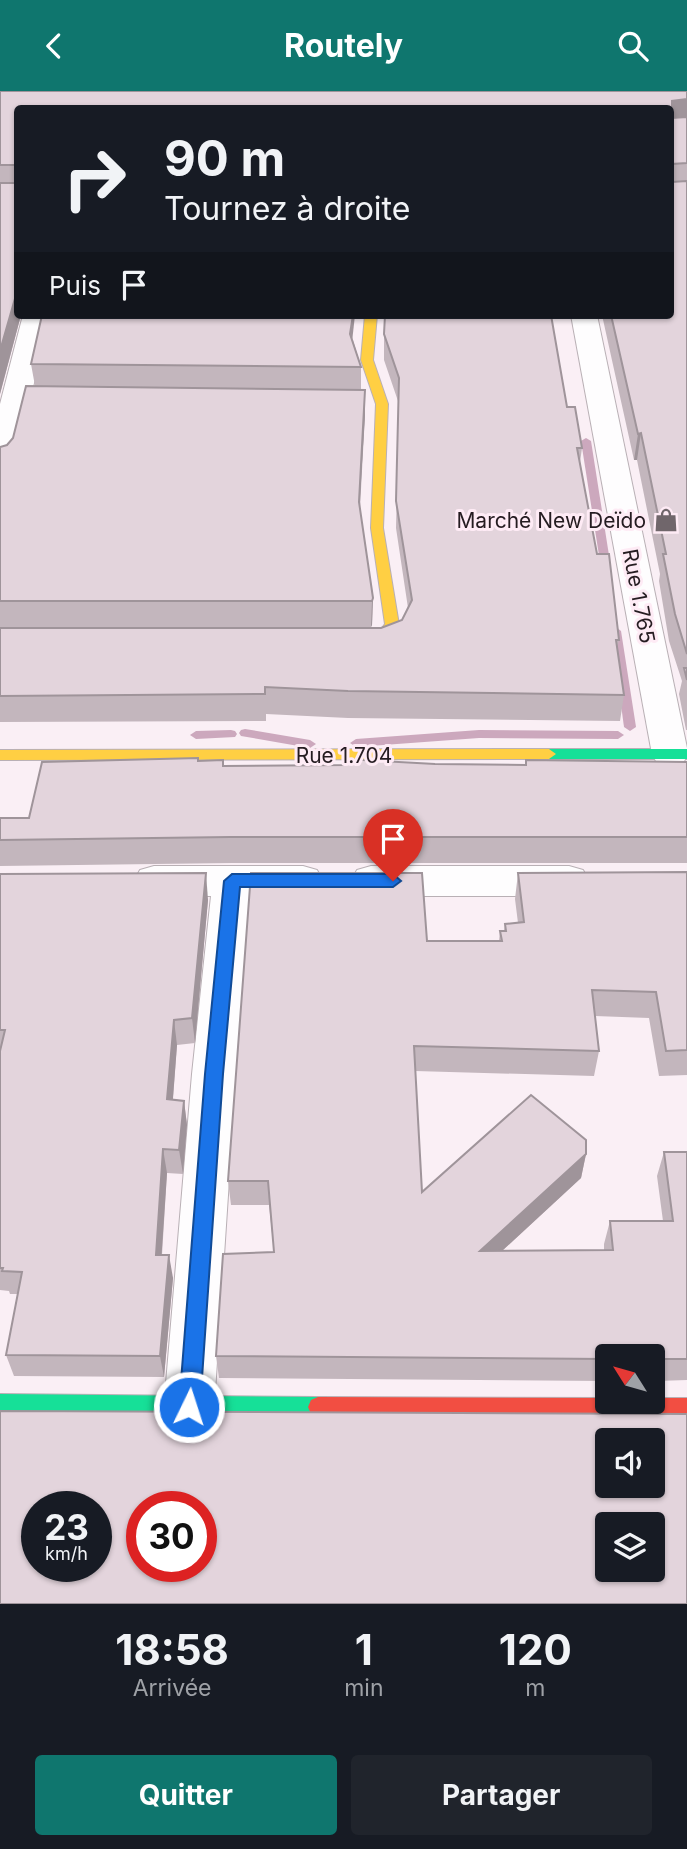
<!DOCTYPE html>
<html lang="fr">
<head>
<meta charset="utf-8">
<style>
	:root { --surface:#171b24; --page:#20242c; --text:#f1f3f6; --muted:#9ea1a6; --accent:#0f766e }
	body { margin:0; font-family:Inter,sans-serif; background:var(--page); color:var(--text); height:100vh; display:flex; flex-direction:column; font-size:26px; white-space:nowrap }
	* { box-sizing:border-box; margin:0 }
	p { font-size:23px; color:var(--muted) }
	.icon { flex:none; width:38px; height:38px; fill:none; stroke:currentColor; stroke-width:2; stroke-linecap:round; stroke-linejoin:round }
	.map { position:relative; height:1513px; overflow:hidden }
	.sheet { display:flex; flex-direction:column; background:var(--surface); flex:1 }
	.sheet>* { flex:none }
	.guide { position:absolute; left:14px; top:14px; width:660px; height:214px; border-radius:7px; box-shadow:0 2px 5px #0004; background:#171b24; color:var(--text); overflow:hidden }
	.needle { width:46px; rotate:307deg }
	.fabs { position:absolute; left:595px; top:1253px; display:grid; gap:14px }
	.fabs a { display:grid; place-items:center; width:70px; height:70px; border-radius:7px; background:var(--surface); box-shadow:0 2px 5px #0004; font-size:35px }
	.speed { position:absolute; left:21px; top:1400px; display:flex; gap:14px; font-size:35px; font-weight:700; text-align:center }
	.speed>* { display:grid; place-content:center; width:91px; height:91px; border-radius:50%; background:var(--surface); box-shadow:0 2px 5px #0004; line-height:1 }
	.speed small { font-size:18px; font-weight:400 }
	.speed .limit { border:10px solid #d22; background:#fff; color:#111 }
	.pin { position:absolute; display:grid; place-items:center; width:60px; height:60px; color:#fff; margin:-72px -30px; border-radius:50% 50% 50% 0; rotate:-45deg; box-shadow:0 0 7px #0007 }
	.pin .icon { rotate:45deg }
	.me { position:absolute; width:77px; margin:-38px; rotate:4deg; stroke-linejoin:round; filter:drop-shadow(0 0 5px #0008) }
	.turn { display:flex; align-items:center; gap:24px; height:147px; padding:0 35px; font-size:32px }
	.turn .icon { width:91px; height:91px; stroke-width:2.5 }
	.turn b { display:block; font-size:49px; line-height:60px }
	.then { display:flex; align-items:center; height:66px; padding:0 35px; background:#0003; gap:14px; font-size:26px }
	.eta { display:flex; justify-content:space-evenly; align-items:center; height:119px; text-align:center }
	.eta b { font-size:42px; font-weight:700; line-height:49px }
	.action { display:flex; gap:14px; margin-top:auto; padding:14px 35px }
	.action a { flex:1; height:80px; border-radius:7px; background:var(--accent); color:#fff; font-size:28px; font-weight:700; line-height:80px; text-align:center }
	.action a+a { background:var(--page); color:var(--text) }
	header { display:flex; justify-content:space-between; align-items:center; height:91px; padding:0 35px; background:var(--accent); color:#fff; font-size:32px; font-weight:700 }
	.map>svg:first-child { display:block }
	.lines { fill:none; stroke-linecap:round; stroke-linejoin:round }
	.stream { fill:#cca8bd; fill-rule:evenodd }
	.street-casing { stroke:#b9b0b5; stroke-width:2 }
	.fast-casing { stroke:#b9b0b5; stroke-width:2 }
	.slow-casing { stroke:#b9b0b5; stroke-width:2 }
	.jam-casing { stroke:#b9b0b5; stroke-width:2 }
	.street { fill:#fefdfe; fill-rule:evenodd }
	.fast { fill:#16e098; fill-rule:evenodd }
	.slow { fill:#ffcf43; fill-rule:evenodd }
	.jam { fill:#f24e42; fill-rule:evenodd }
	.wall { fill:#c3b6bd }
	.shaded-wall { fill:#9f949a }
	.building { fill:#e3d4dc; stroke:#9f949a; stroke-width:2; fill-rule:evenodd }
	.route { fill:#1a73e8; stroke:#114b97; stroke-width:2 }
	.labels { text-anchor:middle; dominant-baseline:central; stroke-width:6; stroke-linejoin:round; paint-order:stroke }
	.poi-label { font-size:21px; fill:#251c21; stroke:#feebf5; text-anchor:end }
	.street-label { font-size:21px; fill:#251c21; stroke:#feebf5 }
</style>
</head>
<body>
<header><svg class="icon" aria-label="back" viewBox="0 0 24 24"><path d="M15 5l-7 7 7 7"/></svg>Routely<svg class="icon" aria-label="search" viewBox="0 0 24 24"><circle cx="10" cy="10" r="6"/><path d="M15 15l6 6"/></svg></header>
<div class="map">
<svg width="687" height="1513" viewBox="0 0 687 1513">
	<rect width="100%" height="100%" fill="#faeff5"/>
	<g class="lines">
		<g class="stream">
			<path d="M586 347 591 350 611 477 606 480 601 477 581 350Z"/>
			<path d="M616 536 621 540 636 636 630 640 624 636 611 540Z"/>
			<path d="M245 638 310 649 316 653 310 657 241 645 239 642 241 639Z"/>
			<path d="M231 639 235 640 237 643 235 646 196 648 190 644 196 640Z"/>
			<path d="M479 639 618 640 624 644 618 648 479 647 356 656 350 652 356 648Z"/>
		</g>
		<g class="street-casing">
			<g id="street">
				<path d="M23 224H49L32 301 85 304 89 310 85 316 75 319 28 318 15 372 11 378 0 381V313Z"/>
				<path d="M571 224H597L687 657V665L683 672 670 676 657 672 652 663Z"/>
				<path d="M154 775H303L317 779 323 790 317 801 303 805H250L236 983 214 1316 207 1334 189 1341 171 1334 164 1316 192 983 211 805H154L140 801 134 790 140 779Z"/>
				<path d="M371 775H569L583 779 589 790 583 801 569 805H371L357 801 351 790 357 779Z"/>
			</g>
		</g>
		<g class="fast-casing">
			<g id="fast">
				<path d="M549 658H687V668H549L542 663Z"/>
				<path d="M0 1303 318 1306 325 1309 328 1316 325 1323 318 1326 0 1323Z"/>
			</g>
		</g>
		<g class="slow-casing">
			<g id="slow">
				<path d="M365 224H377L373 269 388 313 383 437 399 534 386 551 350 555 343 550 345 547 377 544 385 533 371 437 376 313 361 269Z"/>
				<path d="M549 658 556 663 549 668 0 669V659Z"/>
			</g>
		</g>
		<g class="jam-casing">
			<path id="jam" d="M318 1306 607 1307V1311H653V1307H687V1327L318 1326 311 1323 308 1316 311 1309Z"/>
		</g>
		<use href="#street" class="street"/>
		<use href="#fast" class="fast"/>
		<use href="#slow" class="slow"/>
		<use href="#jam" class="jam"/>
	</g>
	<g class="wall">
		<path d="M0 0H687V639H686L679 603 682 590 669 550 659 490 660 483 637 369H634L602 224H670V18H18V224H21L0 303Z"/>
		<path d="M384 243 567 316 582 357 580 371 597 463 619 549 617 557 624 604 620 630 348 627 266 623V630L0 631V537H381L402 529 408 517 396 437 399 313 384 269Z"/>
		<path d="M353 249 361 276V299H365V324L360 417 373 507 372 534 371 536H0V356L7 354 13 347 35 295 31 273Z"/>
		<path d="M526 669 687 671V772H232L0 775V727H29L198 670 223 675 525 674Z"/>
		<path d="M687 781V984L659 985 649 927 595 925 599 960 594 985 415 980 422 1101 586 1063 581 1087 502 1160 604 1159V1153L610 1130H663L657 1085 664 1061H687V1289L657 1290 653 1301V1265H607V1290L219 1287 216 1265 274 1161 269 1114H231L228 1090 427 850H499L500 840H504L505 833 518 832 515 808 518 782Z"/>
		<path d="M0 783 208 809 195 952 177 954 173 1008 184 1010 187 1034 183 1083 167 1082 162 1164 173 1187 164 1286 14 1285 6 1264 18 1203H10L9 1200 0 1199Z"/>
	</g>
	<g class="shaded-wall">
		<path d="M687 8V31L670 33 672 10Z"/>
		<path d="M17 197 18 224H21L0 303V260Z"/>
		<path d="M353 224H355L350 269V243Z"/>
		<path d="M365 299V324L358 437 359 411Z"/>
		<path d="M641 342 637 369H634L638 343Z"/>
		<path d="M373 507 372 534 371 536 372 510Z"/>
		<path d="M206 782 208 809 195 952 192 927Z"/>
		<path d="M174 929 177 954 171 1032 167 1008Z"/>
		<path d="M184 1010 187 1034 183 1083 179 1059Z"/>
		<path d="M163 1058 167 1082 160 1187 156 1164Z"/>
		<path d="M586 1063 581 1087 477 1183 480 1160Z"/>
		<path d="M169 1164 173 1187 164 1286 160 1265Z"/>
	</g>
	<g class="building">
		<path d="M0 0H687V8L672 10V27L687 26V72L672 73V91L687 90V563L675 523 663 463H666L641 342 638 343 611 224H670V18H18V197L0 260V92H16V74H0Z"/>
		<path d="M42 224H353L350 243 361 276 31 273Z"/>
		<path d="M385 224H551L567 316H575L582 357H577L597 463H609L619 549H616L624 604 348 600 265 596V603L0 605V537H381L402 529 412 509 396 410 399 287 384 243Z"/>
		<path d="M26 295 365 299 359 411 373 507 372 510H0V356L7 354 13 347Z"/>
		<path d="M684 577H687V589Z"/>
		<path d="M198 667V670L223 669V675L346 674 345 668 435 673 526 674V669L687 671V746H230L0 749V727H29L42 671Z"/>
		<path d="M687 781V959L666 960 656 901 592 899 599 960 414 955 422 1101 531 1004 586 1049V1063L480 1160 613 1159 610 1130H673L664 1061H687V1268H659L658 1287H653V1265H607V1268L216 1265 223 1163 274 1161 268 1090H228L251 782H422L427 850H502L500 840H506L505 833 524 831 518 782Z"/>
		<path d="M206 782 192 927 174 929 167 1008 184 1010 179 1059 163 1058 156 1164H169L160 1265 6 1264 22 1181 2 1180 3 1177H0V960L5 939H0V783Z"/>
		<path d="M0 1320 687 1323V1513H0ZM607 1349H653V1395H607ZM37 1416H96V1475H37ZM142 1416H201V1475H142ZM607 1433H653V1479H607Z"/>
	</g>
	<path class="route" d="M232 783H393L401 790 393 796H240L223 983 200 1316 197 1324 189 1327 182 1324 179 1316 205 983 224 790Z"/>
	<defs>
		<g id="shop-bare" transform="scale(1.89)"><path d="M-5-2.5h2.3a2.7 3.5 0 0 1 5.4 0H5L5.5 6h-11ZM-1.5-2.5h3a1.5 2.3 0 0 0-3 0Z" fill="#70666b" stroke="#feebf5" stroke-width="2.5" paint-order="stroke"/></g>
	</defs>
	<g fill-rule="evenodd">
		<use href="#shop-bare" x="666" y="429"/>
	</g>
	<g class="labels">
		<g class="poi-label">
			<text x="646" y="429">Marché New Deïdo</text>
		</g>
		<g class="street-label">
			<text transform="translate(639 505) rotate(79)">Rue 1.765</text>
			<text x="344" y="664">Rue 1.704</text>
		</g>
	</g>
</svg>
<div class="fabs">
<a><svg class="needle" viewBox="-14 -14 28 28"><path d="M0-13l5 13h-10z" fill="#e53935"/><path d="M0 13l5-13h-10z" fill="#9ea1a6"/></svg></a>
<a><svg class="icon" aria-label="sound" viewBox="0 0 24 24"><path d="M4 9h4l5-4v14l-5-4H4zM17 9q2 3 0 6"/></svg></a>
<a><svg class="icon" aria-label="layers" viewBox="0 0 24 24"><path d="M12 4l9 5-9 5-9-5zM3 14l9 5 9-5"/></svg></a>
</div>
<div class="speed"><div>23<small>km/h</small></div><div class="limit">30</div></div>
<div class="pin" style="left:393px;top:790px;background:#d93025"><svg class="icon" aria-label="arrive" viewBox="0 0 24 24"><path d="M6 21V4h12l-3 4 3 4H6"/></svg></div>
<svg class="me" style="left:189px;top:1316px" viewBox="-20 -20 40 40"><circle r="17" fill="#1a73e8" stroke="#fff" stroke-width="3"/><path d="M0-11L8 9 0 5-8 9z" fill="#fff"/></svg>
<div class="guide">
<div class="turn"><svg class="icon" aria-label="right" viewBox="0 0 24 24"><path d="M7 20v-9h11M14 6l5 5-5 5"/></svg><div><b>90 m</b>Tournez à droite</div></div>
<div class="then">Puis<svg class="icon" aria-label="arrive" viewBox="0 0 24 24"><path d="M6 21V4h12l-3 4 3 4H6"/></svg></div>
</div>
</div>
<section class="sheet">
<div class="eta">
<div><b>18:58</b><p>Arrivée</p></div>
<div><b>1</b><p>min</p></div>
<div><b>120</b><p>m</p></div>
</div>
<div class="action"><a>Quitter</a><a>Partager</a></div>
</section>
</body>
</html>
